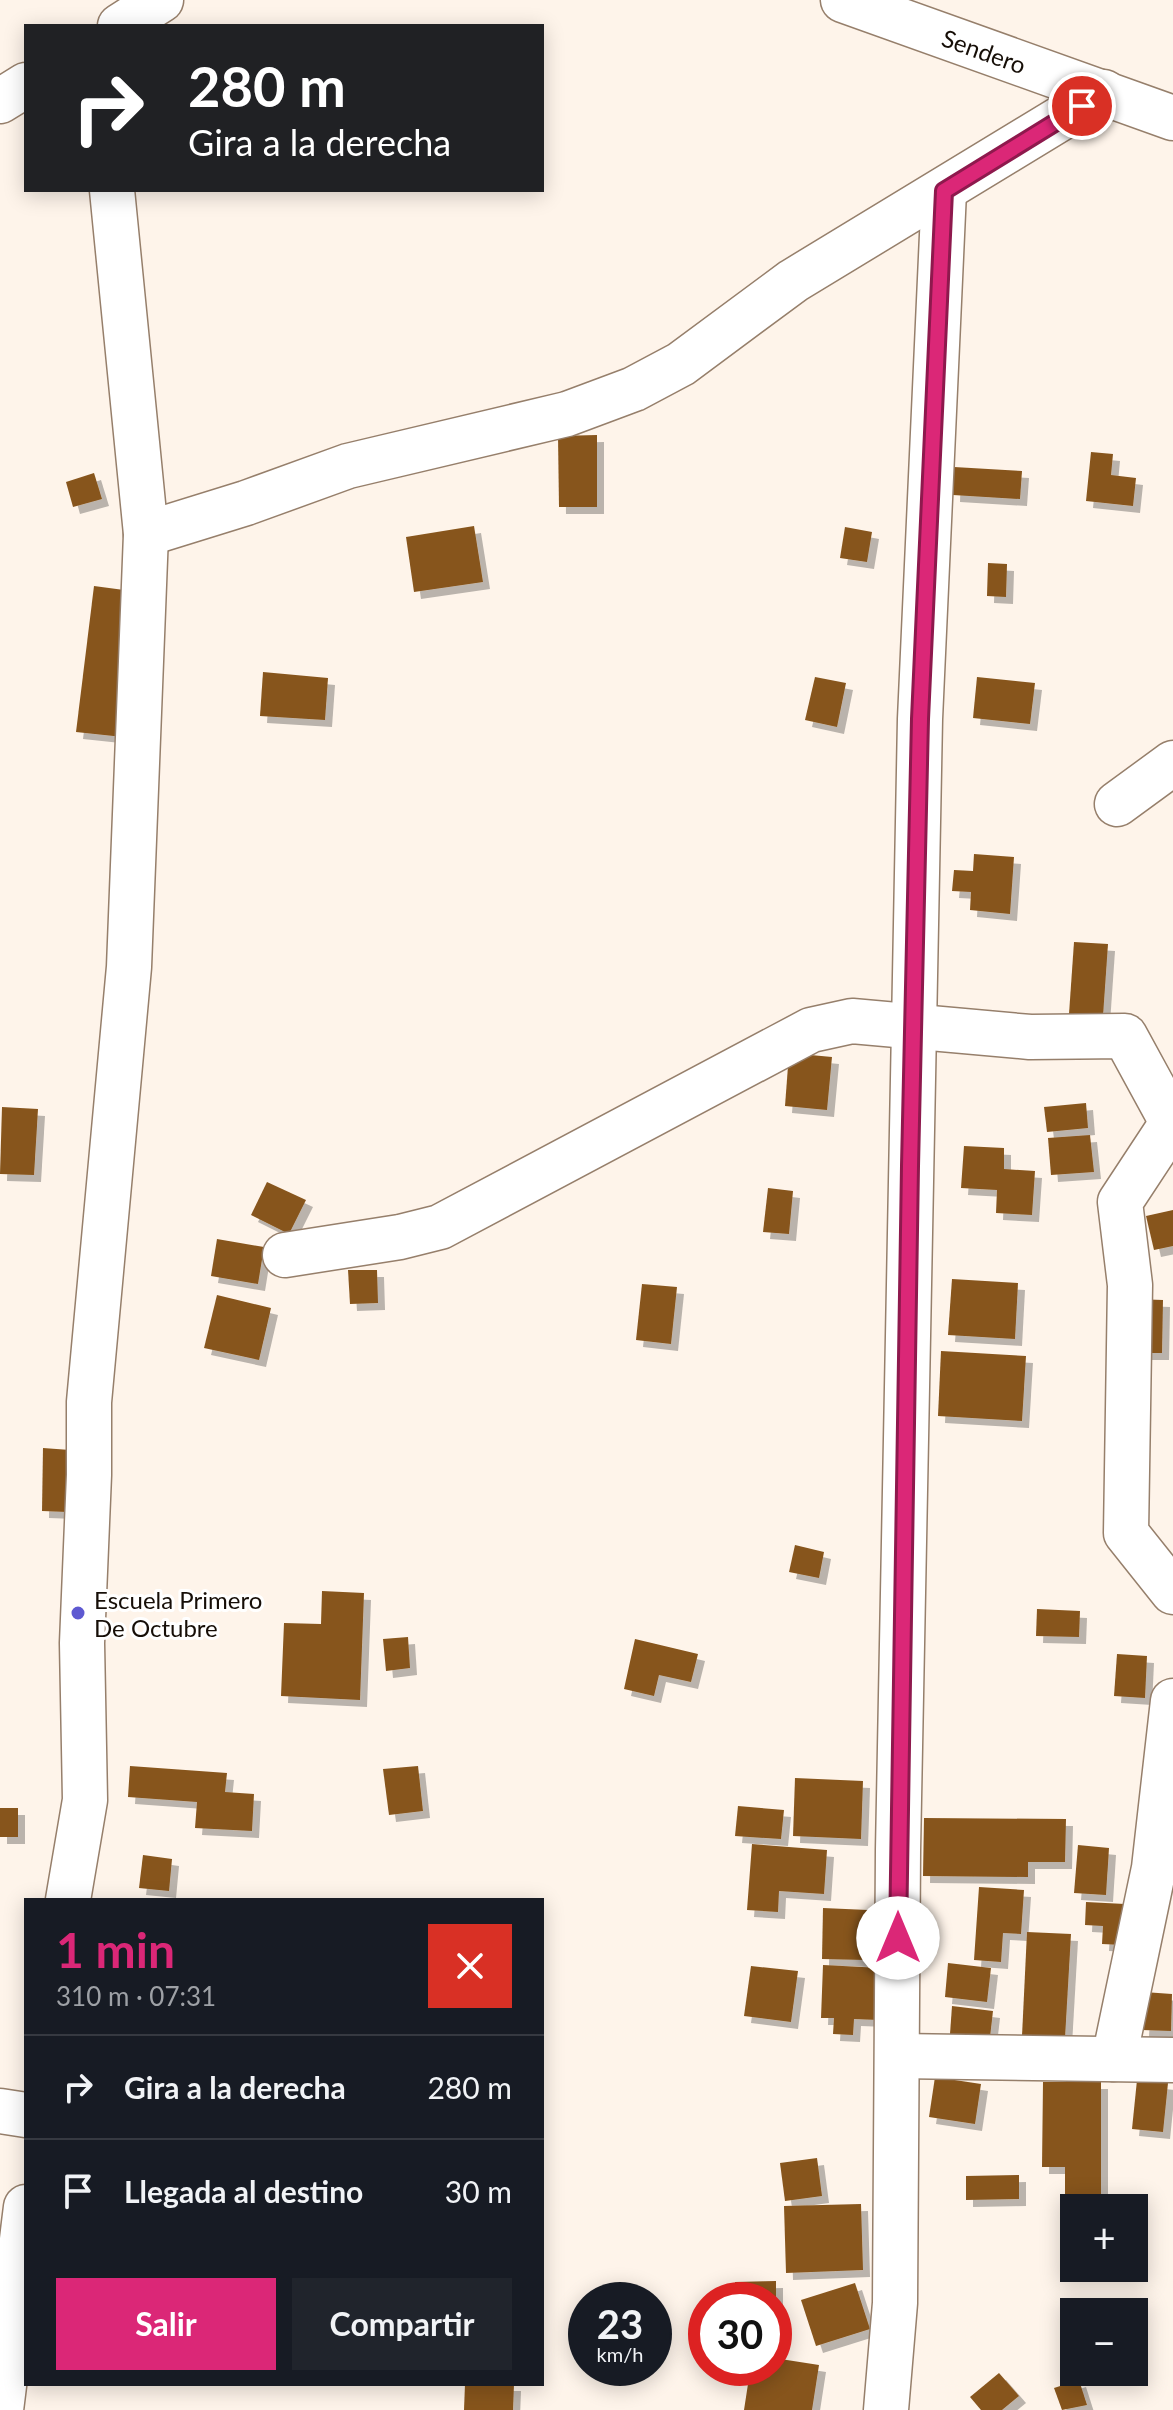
<!DOCTYPE html>
<html lang="es">
<head>
<meta charset="utf-8">
<style>
	:root { --surface:#171b24; --page:#20242c; --text:#f1f3f6; --muted:#9ea1a6; --line:#363941; --accent:#db2777 }
	body { margin:0; font-family:Lato,sans-serif; background:var(--page); color:var(--text); height:100vh; display:flex; flex-direction:column; font-size:30px; white-space:nowrap }
	* { box-sizing:border-box; margin:0 }
	p { font-size:26px; color:var(--muted) }
	.icon { flex:none; width:44px; height:44px; fill:none; stroke:currentColor; stroke-width:2; stroke-linecap:round; stroke-linejoin:round }
	.map { position:relative; flex:1; overflow:hidden }
	.panel { position:absolute; left:24px; top:1898px; width:520px; height:488px; display:flex; flex-direction:column; background:var(--surface); border-radius:0px; box-shadow:0 4px 20px #0003 }
	.panel>* { flex:none }
	.guide { position:absolute; left:24px; top:24px; width:520px; height:168px; border-radius:0px; box-shadow:0 4px 20px #0003; background:#202124; color:#fff; overflow:hidden }
	.controls { position:absolute; left:1060px; top:2194px; display:grid; gap:16px }
	.controls a { display:grid; place-items:center; width:88px; height:88px; border-radius:0px; background:var(--surface); box-shadow:0 4px 20px #0003; font-size:40px }
	.speed { position:absolute; left:568px; top:2282px; display:flex; gap:16px; font-size:40px; font-weight:700; text-align:center }
	.speed>* { display:grid; place-content:center; width:104px; height:104px; border-radius:50%; background:var(--surface); box-shadow:0 4px 20px #0003; line-height:1 }
	.speed small { font-size:20px; font-weight:400 }
	.speed .limit { border:12px solid #d22; background:#fff; color:#111 }
	.pin { position:absolute; display:grid; place-items:center; width:68px; height:68px; color:#fff; margin:-34px; border:4px solid #fff; border-radius:50%; box-shadow:0 2px 8px #0007 }
	.me { position:absolute; width:88px; margin:-44px; rotate:0deg; stroke-linejoin:round; filter:drop-shadow(0 0 6px #0008) }
	.turn { display:flex; align-items:center; gap:28px; height:168px; padding:0 32px; font-size:36px }
	.turn .icon { width:104px; height:104px; stroke-width:2.5 }
	.turn b { display:block; font-size:56px; line-height:68px }
	.round { display:grid; place-items:center; flex:none; width:84px; height:84px; border-radius:0px; background:var(--page) }
	.overview { display:flex; align-items:center; justify-content:space-between; height:136px; padding:0 32px }
	h1 { font-size:48px; font-weight:700; line-height:60px; color:var(--accent) }
	.action { display:flex; gap:16px; margin-top:auto; padding:16px 32px }
	.action a { flex:1; height:92px; border-radius:0px; background:var(--accent); color:#fff; font-size:32px; font-weight:700; line-height:92px; text-align:center }
	.action a+a { background:var(--page); color:var(--text) }
	ul { padding:0; list-style:none }
	li { display:flex; align-items:center; gap:24px; height:104px; padding:0 32px; border-top:2px solid var(--line) }
	li div { flex:1 }
	li b { display:block; font-size:30px }
	li em { font-style:normal }
	.map>svg:first-child { display:block }
	.building { fill:#87551c; filter:url(#shadow) }
	.lines { fill:none; stroke-linecap:round; stroke-linejoin:round }
	.minor-casing { stroke:#967f6b; stroke-width:47 }
	.secondary-casing { stroke:#967f6b; stroke-width:47 }
	.minor { stroke:#fff; stroke-width:44 }
	.secondary { stroke:#fff; stroke-width:44 }
	.route-casing { stroke:#8e194d; stroke-width:20 }
	.route { stroke:#db2777; stroke-width:14 }
	.poi-dot { fill:#5e59d1; stroke:#fff; stroke-width:3 }
	.labels { text-anchor:middle; dominant-baseline:central; stroke-width:6; stroke-linejoin:round; paint-order:stroke }
	.street-label { font-size:24px; fill:#160e07; stroke:#fff }
	.poi-label { font-size:24px; fill:#160e07; stroke:#fff; text-anchor:start }
</style>
</head>
<body>
<div class="map">
<svg width="1173" height="2410" viewBox="0 0 1173 2410">
	<defs>
		<filter id="shadow"><feDropShadow dx="7" dy="7" stdDeviation="0" flood-color="#0004"/></filter>
	</defs>
	<rect width="100%" height="100%" fill="#fef4ea"/>
	<g class="building">
		<path d="M597 435V507H559L558 436Z"/>
		<path d="M1091 452 1113 454 1111 475 1136 478 1133 506 1086 501Z"/>
		<path d="M954 467 1022 471 1020 499 953 495Z"/>
		<path d="M94 473 102 499 73 507 66 482Z"/>
		<path d="M474 526 483 582 414 592 406 537Z"/>
		<path d="M845 527 872 532 867 562 840 558Z"/>
		<path d="M988 563 1007 564 1006 597 987 596Z"/>
		<path d="M94 586 139 592 123 737 76 732Z"/>
		<path d="M263 672 328 678 325 720 260 716Z"/>
		<path d="M815 677 846 683 837 727 805 720Z"/>
		<path d="M977 677 1035 683 1030 724 973 718Z"/>
		<path d="M974 854 1014 857 1010 914 970 910 971 892 952 891 954 870 973 871Z"/>
		<path d="M1074 942 1108 944 1103 1016 1069 1014Z"/>
		<path d="M789 1053 832 1057 827 1110 785 1106Z"/>
		<path d="M1086 1103 1088 1128 1047 1132 1044 1107Z"/>
		<path d="M2 1107 38 1109 34 1175 0 1174Z"/>
		<path d="M1090 1135 1094 1172 1051 1175 1048 1138Z"/>
		<path d="M964 1146 1004 1148V1169L1035 1171 1032 1215 996 1213 997 1190 961 1188Z"/>
		<path d="M267 1182 306 1200 289 1234 251 1215Z"/>
		<path d="M768 1188 793 1191 789 1234 763 1232Z"/>
		<path d="M1173 1210V1246L1154 1250 1146 1216Z"/>
		<path d="M217 1239 264 1247 258 1284 211 1276Z"/>
		<path d="M348 1270H377L378 1303 350 1304Z"/>
		<path d="M952 1279 1018 1283 1015 1339 948 1335Z"/>
		<path d="M642 1284 677 1287 671 1344 636 1340Z"/>
		<path d="M217 1295 271 1308 259 1360 204 1348Z"/>
		<path d="M1135 1299 1163 1300 1162 1353H1133Z"/>
		<path d="M941 1351 1026 1356 1022 1421 938 1416Z"/>
		<path d="M43 1448 70 1450 68 1512 42 1511Z"/>
		<path d="M795 1545 824 1552 819 1578 789 1572Z"/>
		<path d="M322 1591 364 1593 360 1700 281 1696 284 1623 321 1624Z"/>
		<path d="M1037 1609 1080 1611 1079 1637 1036 1636Z"/>
		<path d="M408 1637 410 1668 386 1671 383 1639Z"/>
		<path d="M635 1639 698 1654 691 1682 659 1675 654 1696 624 1689Z"/>
		<path d="M1117 1654 1147 1656 1145 1698 1114 1696Z"/>
		<path d="M130 1766 227 1773 225 1792 254 1794 252 1831 195 1828 197 1802 128 1797Z"/>
		<path d="M418 1766 423 1811 389 1815 383 1769Z"/>
		<path d="M795 1778 863 1781 861 1839 793 1836Z"/>
		<path d="M738 1806 784 1810 781 1839 735 1836Z"/>
		<rect x="0" y="1808" width="18" height="29"/>
		<path d="M924 1818 1066 1819 1065 1862H1028V1877L923 1876Z"/>
		<path d="M752 1844 827 1850 824 1894 779 1891 778 1912 747 1910Z"/>
		<path d="M1078 1845 1109 1848 1106 1895 1074 1893Z"/>
		<path d="M143 1855 172 1859 169 1891 139 1888Z"/>
		<path d="M979 1887 1024 1890 1021 1934 1003 1933 1001 1962 974 1960Z"/>
		<path d="M1086 1902 1125 1904 1123 1945 1102 1944 1103 1926 1085 1925Z"/>
		<path d="M823 1908 868 1910 866 1960 822 1959Z"/>
		<path d="M1027 1932 1071 1934 1065 2038 1022 2036Z"/>
		<path d="M948 1963 991 1968 987 2002 945 1997Z"/>
		<path d="M823 1965 882 1968 879 2020 854 2019 853 2035 833 2034 834 2018H821Z"/>
		<path d="M751 1966 798 1971 791 2022 744 2016Z"/>
		<path d="M1144 1992 1172 1994 1171 2031 1142 2030Z"/>
		<path d="M952 2006 993 2011 990 2037 950 2034Z"/>
		<path d="M935 2077 981 2084 975 2124 929 2117Z"/>
		<path d="M1137 2080 1168 2083 1163 2132 1132 2129Z"/>
		<path d="M1043 2082H1101V2205H1065V2167H1042Z"/>
		<path d="M817 2158 822 2196 785 2201 780 2163Z"/>
		<path d="M1019 2175V2199L966 2200V2176Z"/>
		<path d="M861 2204 863 2270 786 2273 784 2206Z"/>
		<path d="M776 2281V2300H736L735 2282Z"/>
		<path d="M855 2283 870 2329 816 2346 801 2300Z"/>
		<path d="M774 2358 819 2365 812 2410H744L750 2371 766 2374V2368H774Z"/>
		<path d="M999 2373 1019 2396 1002 2410H981L970 2397Z"/>
		<path d="M1079 2380 1087 2405 1062 2410 1054 2388Z"/>
		<path d="M465 2384H514L513 2410H464Z"/>
	</g>
	<g class="lines">
		<g class="minor-casing">
			<g id="minor">
				<path d="M146 534 246 503 348 466 567 414 634 389 681 364 793 281 1104 92"/>
				<path d="M1117 804 1173 763"/>
				<path d="M1172 1123 1120 1202 1130 1285 1126 1533 1173 1592"/>
				<path d="M285 1255 400 1237 440 1227 811 1030 852 1021 1030 1037 1125 1036 1173 1124"/>
				<path d="M68 1900 85 1800 82 1643 89 1475V1402L129 967 146 534 112 190"/>
				<path d="M898 2056 1173 2060"/>
				<path d="M1114 2059 1154 1868 1173 1701"/>
				<path d="M0 2111 26 2115"/>
				<path d="M1 2410 26 2207"/>
				<path d="M886 2410 895 2303 898 1850 920 719 944 191"/>
			</g>
		</g>
		<g class="secondary-casing">
			<g id="secondary">
				<path id="s1" d="M843 0 1173 118"/>
				<path d="M120 26 161 0"/>
				<path d="M0 101 26 85"/>
			</g>
		</g>
		<use href="#minor" class="minor"/>
		<use href="#secondary" class="secondary"/>
	</g>
	<g class="lines">
		<g class="route-casing">
			<path id="route" d="M898 1938 910 1166 920 719 944 191 1082 106"/>
		</g>
		<use href="#route" class="route"/>
	</g>
	<circle class="poi-dot" cx="78" cy="1613" r="8"/>
	<g class="labels">
		<g class="street-label">
			<text stroke="none"><textPath href="#s1" startOffset="150">Sendero</textPath></text>
		</g>
		<g class="poi-label">
			<text x="94" y="1599">Escuela Primero<tspan x="94" dy="28">De Octubre</tspan></text>
		</g>
	</g>
</svg>
<div class="controls">
<a>+</a>
<a>−</a>
</div>
<div class="speed"><div>23<small>km/h</small></div><div class="limit">30</div></div>
<div class="pin" style="left:1082px;top:106px;background:#d93025"><svg class="icon" aria-label="arrive" viewBox="0 0 24 24"><path d="M6 21V4h12l-3 4 3 4H6"/></svg></div>
<svg class="me" style="left:898px;top:1938px" viewBox="-20 -20 40 40"><circle r="19" fill="#fff"/><path d="M0-13L10 11 0 6-10 11z" fill="#db2777"/></svg>
<div class="guide">
<div class="turn"><svg class="icon" aria-label="right" viewBox="0 0 24 24"><path d="M7 20v-9h11M14 6l5 5-5 5"/></svg><div><b>280 m</b>Gira a la derecha</div></div>
</div>
<section class="panel">
<div class="overview"><div><h1>1 min</h1><p>310 m · 07:31</p></div><a class="round" style="background:#d93025;color:#fff"><svg class="icon" aria-label="close" viewBox="0 0 24 24"><path d="M6 6l12 12M18 6L6 18"/></svg></a></div>
<ul>
<li><svg class="icon" aria-label="right" viewBox="0 0 24 24"><path d="M7 20v-9h11M14 6l5 5-5 5"/></svg><div><b>Gira a la derecha</b></div><em>280 m</em></li>
<li><svg class="icon" aria-label="arrive" viewBox="0 0 24 24"><path d="M6 21V4h12l-3 4 3 4H6"/></svg><div><b>Llegada al destino</b></div><em>30 m</em></li>
</ul>
<div class="action"><a>Salir</a><a>Compartir</a></div>
</section>
</div>
</body>
</html>
